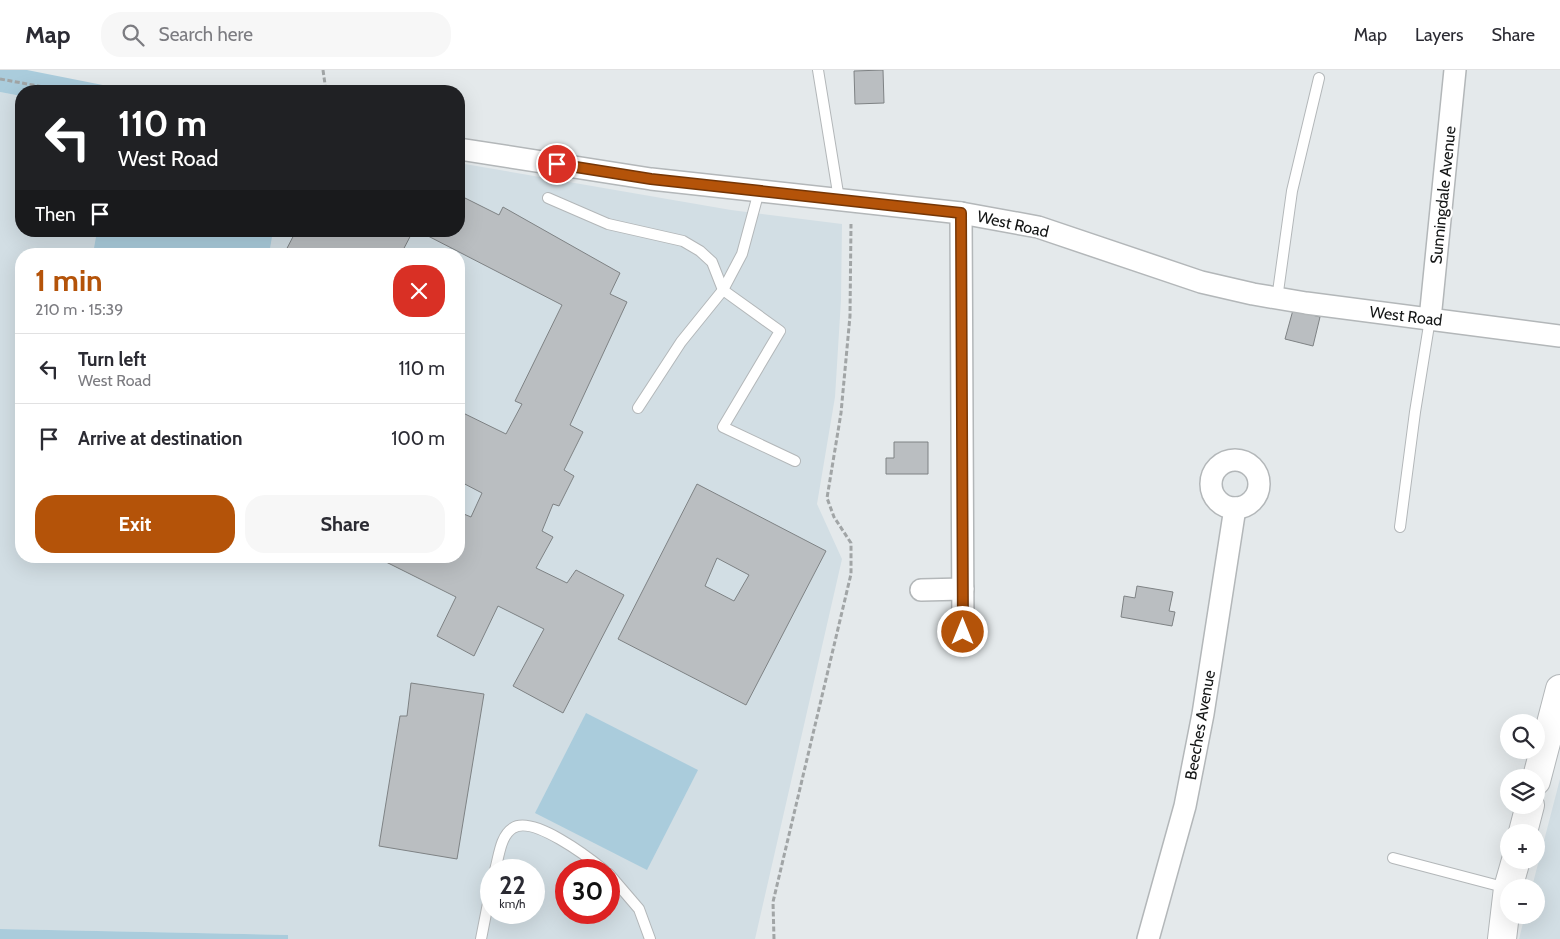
<!DOCTYPE html>
<html lang="en">
<head>
<meta charset="utf-8">
<style>
	:root { --surface:#fff; --page:#f7f7f7; --text:#2b2b33; --muted:#7c7c81; --line:#e1e1e2; --accent:#b45309 }
	body { margin:0; font-family:Cabin,sans-serif; background:var(--page); color:var(--text); height:100vh; display:flex; flex-direction:column; font-size:19px; white-space:nowrap }
	* { box-sizing:border-box; margin:0 }
	p { font-size:16px; color:var(--muted) }
	.icon { flex:none; width:28px; height:28px; fill:none; stroke:currentColor; stroke-width:2; stroke-linecap:round; stroke-linejoin:round }
	.map { position:relative; flex:1; overflow:hidden }
	.details { position:absolute; left:15px; top:178px; width:450px; height:315px; display:flex; flex-direction:column; background:var(--surface); border-radius:20px; box-shadow:0 5px 20px #0002 }
	.details>* { flex:none }
	.top-card { position:absolute; left:15px; top:15px; width:450px; height:152px; border-radius:20px; box-shadow:0 5px 20px #0002; background:#202124; color:#fff; overflow:hidden }
	.controls { position:absolute; left:1500px; top:644px; display:grid; gap:10px }
	.controls a { display:grid; place-items:center; width:45px; height:45px; border-radius:50%; background:var(--surface); box-shadow:0 5px 20px #0002; font-size:25px }
	.speed { position:absolute; left:480px; top:789px; display:flex; gap:10px; font-size:25px; font-weight:700; text-align:center }
	.speed>* { display:grid; place-content:center; width:65px; height:65px; border-radius:50%; background:var(--surface); box-shadow:0 5px 20px #0002; line-height:1 }
	.speed small { font-size:12px; font-weight:400 }
	.speed .limit { border:8px solid #d22; background:#fff; color:#111 }
	.pin { position:absolute; display:grid; place-items:center; width:42px; height:42px; color:#fff; margin:-21px; border:2px solid #fff; border-radius:50%; box-shadow:0 1px 5px #0007 }
	.me { position:absolute; width:55px; margin:-28px; rotate:0deg; stroke-linejoin:round; filter:drop-shadow(0 0 4px #0008) }
	.turn { display:flex; align-items:center; gap:18px; height:105px; padding:0 20px; font-size:22px }
	.turn .icon { width:65px; height:65px; stroke-width:2.5 }
	.turn b { display:block; font-size:35px; line-height:42px }
	.then { display:flex; align-items:center; height:48px; padding:0 20px; background:#0003; gap:10px; font-size:19px }
	.round { display:grid; place-items:center; flex:none; width:52px; height:52px; border-radius:20px; background:var(--page) }
	.summary { display:flex; align-items:center; justify-content:space-between; height:85px; padding:0 20px }
	h1 { font-size:30px; font-weight:800; line-height:38px; color:var(--accent) }
	.primary-button { display:flex; gap:10px; margin-top:auto; padding:10px 20px }
	.primary-button a { flex:1; height:58px; border-radius:20px; background:var(--accent); color:#fff; font-size:20px; font-weight:800; line-height:58px; text-align:center }
	.primary-button a+a { background:var(--page); color:var(--text) }
	ul { padding:0; list-style:none }
	li { display:flex; align-items:center; gap:15px; height:70px; padding:0 20px; border-top:1px solid var(--line) }
	li div { flex:1 }
	li b { display:block; font-size:19px }
	li em { font-style:normal }
	header { display:flex; align-items:center; gap:30px; box-sizing:border-box; height:70px; padding:0 25px; background:var(--surface); border-bottom:1px solid var(--line) }
	header strong { font-size:24px }
	nav { display:flex; gap:28px; margin-inline-start:auto; font-size:18px }
	.search { width:350px; height:45px; background:var(--page); display:flex; align-items:center; gap:12px; box-sizing:border-box; padding:0 18px; border-radius:20px; color:var(--muted); font-size:19px }
	.map>svg:first-child { display:block }
	.built { fill:#d2dee4; fill-rule:evenodd }
	.green { fill:#aaccdc }
	.building { fill:#babec1; stroke:#7e8284; fill-rule:evenodd }
	.lines { fill:none; stroke-linecap:round; stroke-linejoin:round }
	.lane-casing { stroke:#b3b7b9; stroke-width:12 }
	.street-casing { stroke:#b3b7b9; stroke-width:24 }
	.secondary-casing { stroke:#b3b7b9; stroke-width:30 }
	.path { stroke:#a1a5a6; stroke-width:3; stroke-dasharray:5 2.5; stroke-linecap:butt }
	.lane { stroke:#fff; stroke-width:10 }
	.street { stroke:#fff; stroke-width:21 }
	.secondary { stroke:#fff; stroke-width:28 }
	.route-casing { stroke:#753606; stroke-width:12 }
	.route { stroke:#b45309; stroke-width:9 }
	.labels { text-anchor:middle; dominant-baseline:central; stroke-width:4.5; stroke-linejoin:round; paint-order:stroke }
	.street-label { font-size:16px; fill:#141616; stroke:#fff }
</style>
</head>
<body>
<header>
<strong>Map</strong>
<div class="search"><svg class="icon" aria-label="search" viewBox="0 0 24 24"><circle cx="10" cy="10" r="6"/><path d="M15 15l6 6"/></svg>Search here</div>
<nav><a>Map</a><a>Layers</a><a>Share</a></nav>
</header>
<div class="map">
<svg width="1560" height="869" viewBox="0 0 1560 869">
	<rect width="100%" height="100%" fill="#e4e9eb"/>
	<g class="built">
		<path d="M0 22 21 26V161H459V93L731 140 842 154 841 230 835 327 817 434 842 489 755 869H288V865L0 859ZM21 184H459V486H21ZM491 800H534V842H491ZM566 800H609V842H566Z"/>
		<path d="M1560 709V869H1519L1525 845H1536V818L1532 817Z"/>
	</g>
	<g class="green">
		<path d="M0 0H27L133 21H21V26L0 22Z"/>
		<path d="M97 161H273L269 184H93Z"/>
		<path d="M586 643 698 700 647 800 535 743Z"/>
		<path d="M0 859 288 865V869H0Z"/>
	</g>
	<g class="building">
		<path d="M883 0 884 33 855 34 854 1Z"/>
		<path d="M459 125 499 145 503 137 620 203 610 224 627 232 570 355 583 362 564 400 574 406 559 436 553 434 542 461 553 467 536 498 567 513 576 500 624 525 563 643 513 616 544 559 498 536 474 586 437 566 456 527 374 486H459V442L471 447 482 423 459 411V341L506 364 522 334 515 331 562 235 428 166 430 161H459Z"/>
		<path d="M296 161H413L401 184H284Z"/>
		<path d="M1293 240 1320 247 1313 276 1285 269Z"/>
		<path d="M894 372H928V404H886V388H894Z"/>
		<path d="M697 414 826 481 746 635 618 569ZM717 488 749 505 734 531 705 516Z"/>
		<path d="M1137 516 1173 522 1169 541 1175 542 1172 556 1121 547 1124 526 1135 528Z"/>
		<path d="M411 613 484 624 457 789 379 776 400 646H407Z"/>
	</g>
	<g class="lines">
		<g class="lane-casing">
			<g id="lane">
				<path d="M818 0 839 129"/>
				<path d="M548 128 608 154 683 171 700 181 712 192 723 220 780 261 723 357 795 391"/>
				<path d="M1277 229 1292 121 1319 8"/>
				<path d="M638 338 681 272 723 220 742 184 759 121"/>
				<path d="M1400 457 1415 342 1430 249"/>
				<path d="M1393 788 1507 818"/>
				<path d="M495 800C499 787 500 766 513 758 533 745 588 787 604 800"/>
				<path d="M609 804 639 839 650 869"/>
				<path d="M481 869 491 818"/>
			</g>
		</g>
		<g class="street-casing">
			<g id="street">
				<path d="M459 79 651 109 961 143 1038 157 1201 212 1253 224 1306 233 1560 266"/>
				<path d="M961 143 963 562"/>
				<path d="M1430 249 1455 0"/>
				<circle cx="1235" cy="414" r="24"/>
				<path d="M921 520 963 519"/>
				<path d="M1148 869 1185 736 1203 644 1235 438"/>
			</g>
		</g>
		<g class="secondary-casing">
			<g id="secondary">
				<path d="M1536 711 1560 619"/>
				<path d="M1523 762 1530 735"/>
				<path d="M1502 869 1508 818 1516 790"/>
			</g>
		</g>
		<g class="path">
			<path d="M323 0 326 21"/>
			<path d="M0 9 66 21"/>
			<path d="M774 869 773 832 851 504V473L834 447 827 428 841 343 850 246 851 154"/>
		</g>
		<use href="#lane" class="lane"/>
		<use href="#street" class="street"/>
		<use href="#secondary" class="secondary"/>
	</g>
	<g class="lines">
		<g class="route-casing">
			<path id="route" d="M557 94 651 109 961 143 963 562"/>
		</g>
		<use href="#route" class="route"/>
	</g>
	<g class="labels">
		<g class="street-label">
			<text transform="translate(1443 125) rotate(-84)">Sunningdale Avenue</text>
			<text transform="translate(1013 154) rotate(13)">West Road</text>
			<text transform="translate(1406 246) rotate(7)">West Road</text>
			<text transform="translate(1200 655) rotate(-80)">Beeches Avenue</text>
		</g>
	</g>
</svg>
<div class="controls">
<a><svg class="icon" aria-label="search" viewBox="0 0 24 24"><circle cx="10" cy="10" r="6"/><path d="M15 15l6 6"/></svg></a>
<a><svg class="icon" aria-label="layers" viewBox="0 0 24 24"><path d="M12 4l9 5-9 5-9-5zM3 14l9 5 9-5"/></svg></a>
<a>+</a>
<a>−</a>
</div>
<div class="speed"><div>22<small>km/h</small></div><div class="limit">30</div></div>
<div class="pin" style="left:557px;top:94px;background:#d93025"><svg class="icon" aria-label="arrive" viewBox="0 0 24 24"><path d="M6 21V4h12l-3 4 3 4H6"/></svg></div>
<svg class="me" style="left:963px;top:562px" viewBox="-20 -20 40 40"><circle r="17" fill="#b45309" stroke="#fff" stroke-width="3"/><path d="M0-11L8 9 0 5-8 9z" fill="#fff"/></svg>
<div class="top-card">
<div class="turn"><svg class="icon" aria-label="left" viewBox="0 0 24 24"><path d="M17 20v-9H6M10 6l-5 5 5 5"/></svg><div><b>110 m</b>West Road</div></div>
<div class="then">Then<svg class="icon" aria-label="arrive" viewBox="0 0 24 24"><path d="M6 21V4h12l-3 4 3 4H6"/></svg></div>
</div>
<section class="details">
<div class="summary"><div><h1>1 min</h1><p>210 m · 15:39</p></div><a class="round" style="background:#d93025;color:#fff"><svg class="icon" aria-label="close" viewBox="0 0 24 24"><path d="M6 6l12 12M18 6L6 18"/></svg></a></div>
<ul>
<li><svg class="icon" aria-label="left" viewBox="0 0 24 24"><path d="M17 20v-9H6M10 6l-5 5 5 5"/></svg><div><b>Turn left</b><p>West Road</p></div><em>110 m</em></li>
<li><svg class="icon" aria-label="arrive" viewBox="0 0 24 24"><path d="M6 21V4h12l-3 4 3 4H6"/></svg><div><b>Arrive at destination</b></div><em>100 m</em></li>
</ul>
<div class="primary-button"><a>Exit</a><a>Share</a></div>
</section>
</div>
</body>
</html>
